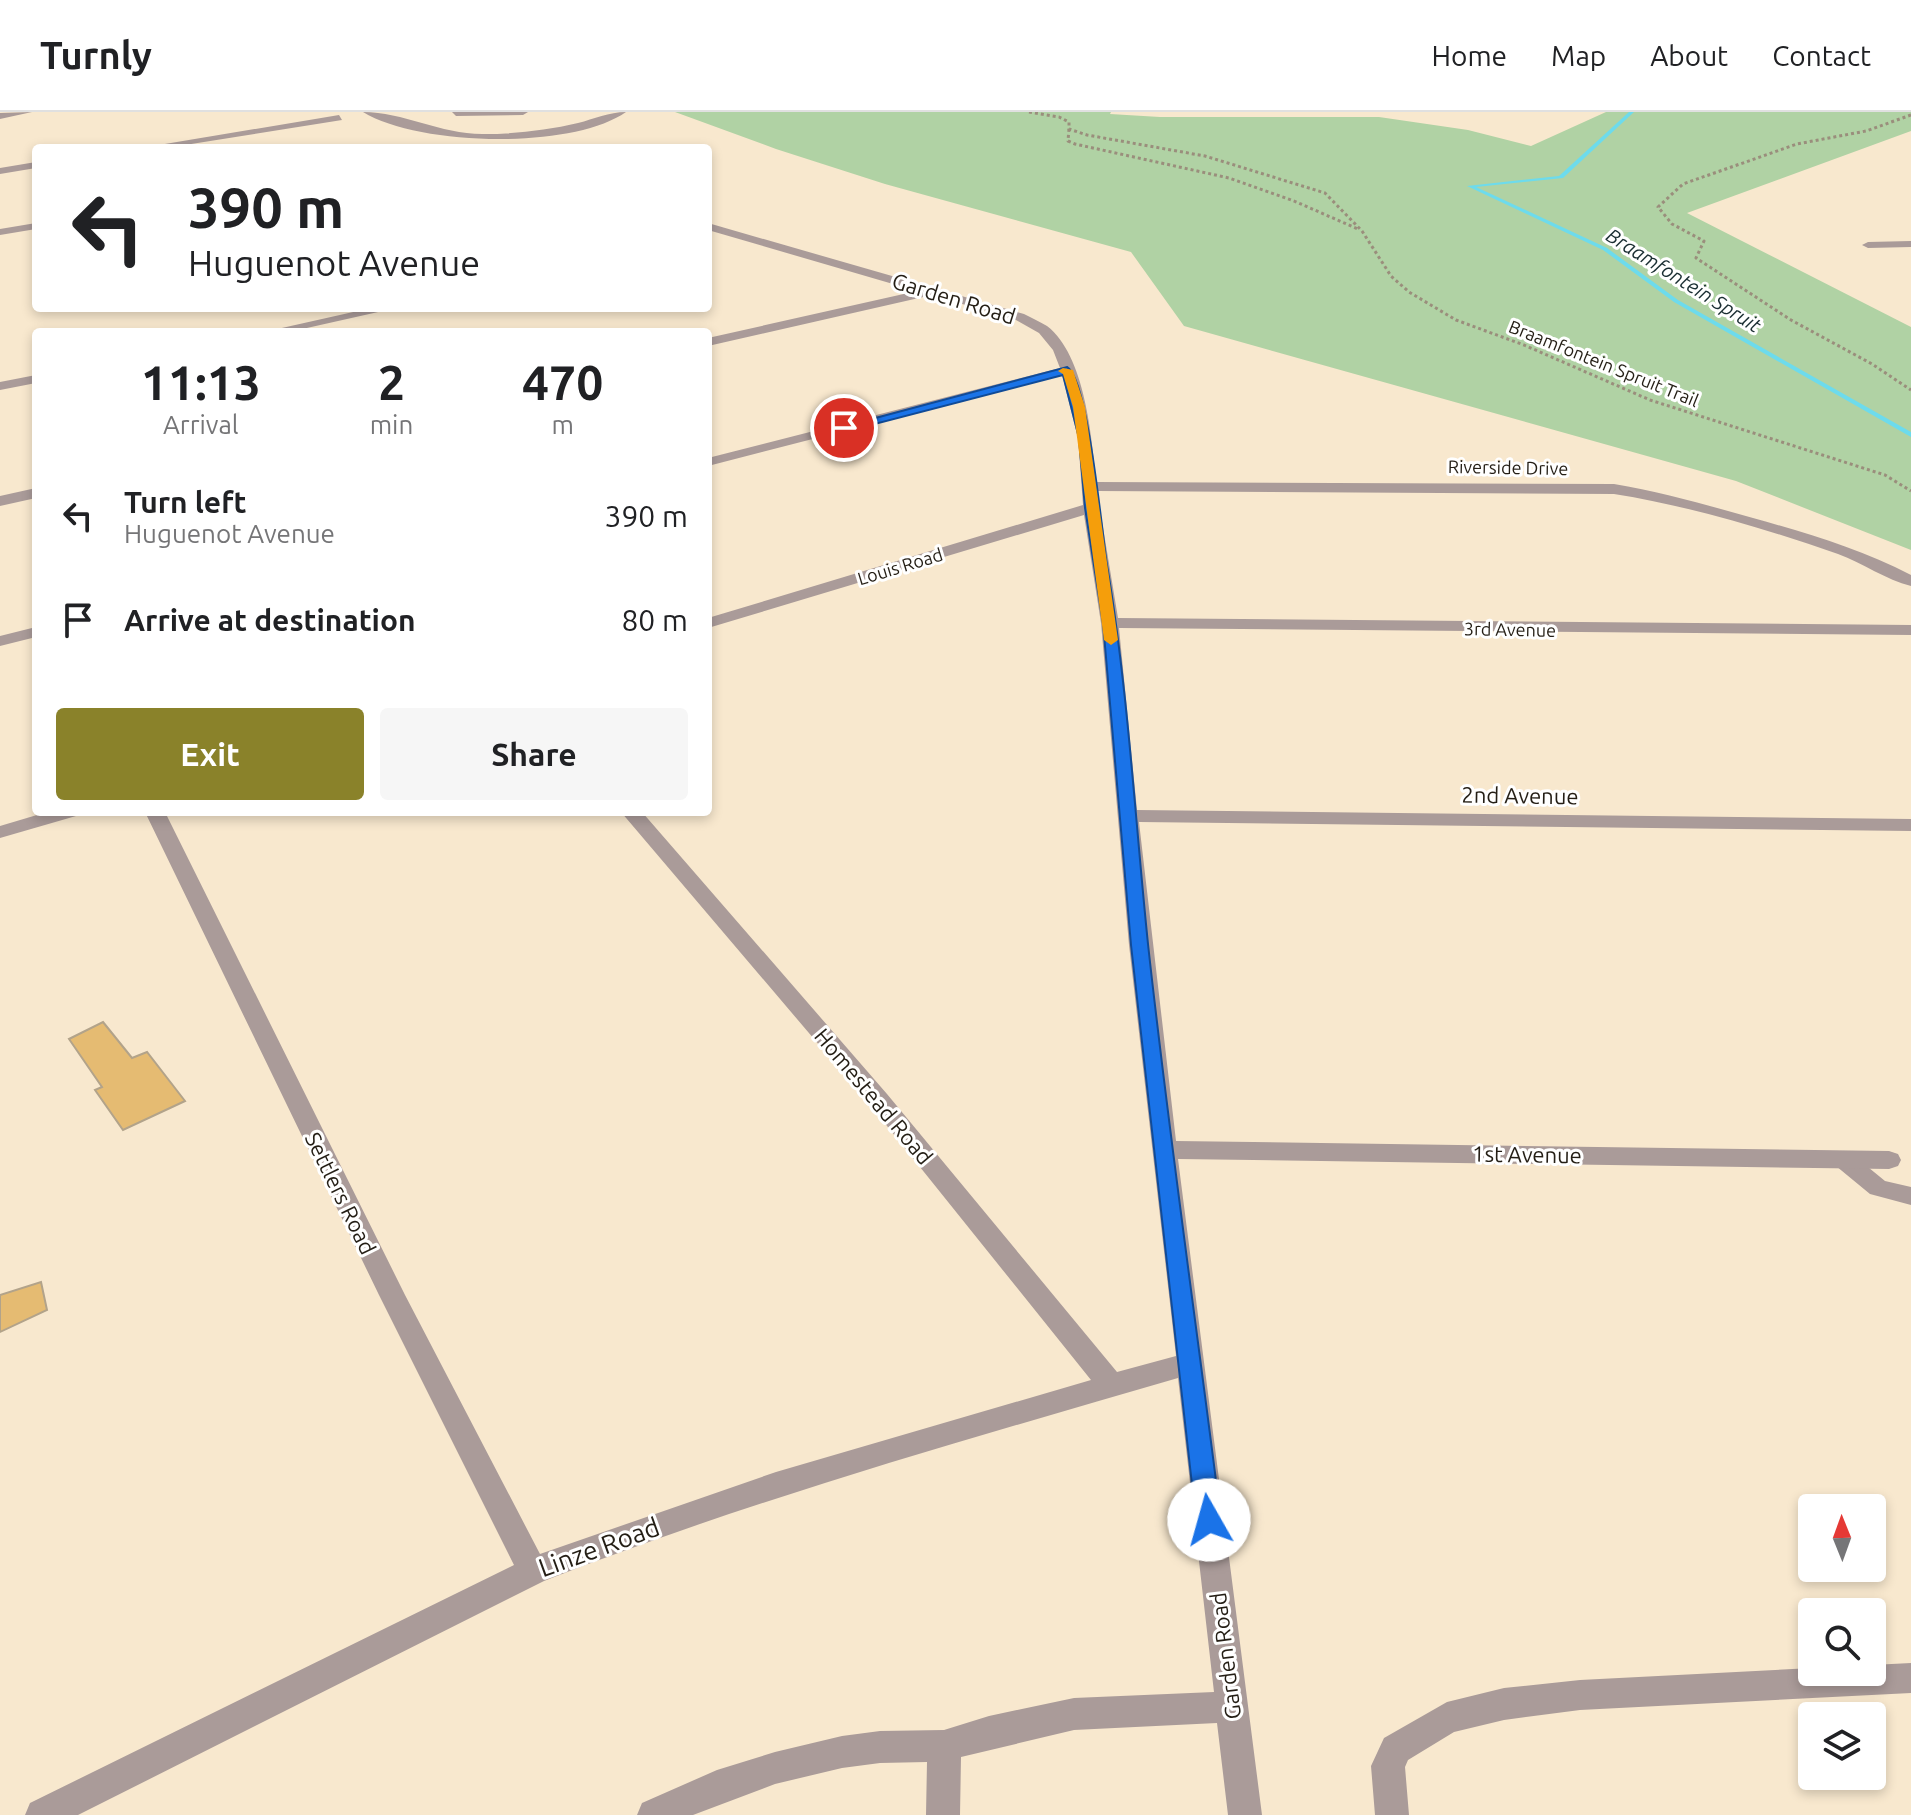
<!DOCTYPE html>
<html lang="en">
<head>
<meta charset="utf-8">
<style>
	:root { --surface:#fff; --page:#f6f6f6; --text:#202124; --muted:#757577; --line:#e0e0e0; --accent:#8a822a }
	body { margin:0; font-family:Ubuntu,sans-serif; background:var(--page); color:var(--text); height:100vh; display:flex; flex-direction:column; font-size:30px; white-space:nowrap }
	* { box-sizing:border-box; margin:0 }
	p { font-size:26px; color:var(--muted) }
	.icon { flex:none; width:44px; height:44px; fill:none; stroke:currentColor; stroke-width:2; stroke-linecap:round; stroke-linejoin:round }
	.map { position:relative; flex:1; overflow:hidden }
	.side { position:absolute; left:32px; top:216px; width:680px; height:488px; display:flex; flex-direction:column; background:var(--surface); border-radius:8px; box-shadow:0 4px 12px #0003 }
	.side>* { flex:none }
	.top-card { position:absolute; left:32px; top:32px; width:680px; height:168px; border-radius:8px; box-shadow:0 4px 12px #0003; background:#fff; color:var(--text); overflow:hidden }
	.needle { width:52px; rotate:359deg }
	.controls { position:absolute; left:1798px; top:1382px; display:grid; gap:16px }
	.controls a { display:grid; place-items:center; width:88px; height:88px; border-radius:8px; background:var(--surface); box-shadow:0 4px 12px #0003; font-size:40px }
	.pin { position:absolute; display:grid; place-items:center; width:68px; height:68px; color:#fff; margin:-34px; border:4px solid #fff; border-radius:50%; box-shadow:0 2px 8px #0007 }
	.me { position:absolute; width:88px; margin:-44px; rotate:353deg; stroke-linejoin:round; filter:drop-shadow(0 0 6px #0008) }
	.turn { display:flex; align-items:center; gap:28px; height:168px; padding:0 24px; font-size:36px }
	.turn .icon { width:104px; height:104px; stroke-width:2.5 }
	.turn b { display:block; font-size:56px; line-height:68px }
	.eta { display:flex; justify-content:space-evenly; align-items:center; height:136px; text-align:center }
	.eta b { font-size:48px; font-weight:700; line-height:56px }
	.cta { display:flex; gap:16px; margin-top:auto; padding:16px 24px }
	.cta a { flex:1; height:92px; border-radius:8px; background:var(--accent); color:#fff; font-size:32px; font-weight:700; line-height:92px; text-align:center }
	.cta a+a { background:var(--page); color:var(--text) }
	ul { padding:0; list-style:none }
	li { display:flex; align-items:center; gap:24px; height:104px; padding:0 24px }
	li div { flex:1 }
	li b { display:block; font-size:30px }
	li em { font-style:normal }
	header { display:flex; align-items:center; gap:48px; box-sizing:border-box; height:112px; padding:0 40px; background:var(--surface); border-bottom:2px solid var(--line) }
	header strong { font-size:38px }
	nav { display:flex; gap:44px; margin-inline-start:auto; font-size:28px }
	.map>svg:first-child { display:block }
	.green { fill:#b0d2a4 }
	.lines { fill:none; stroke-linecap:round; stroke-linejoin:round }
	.stream { fill:#6ddbec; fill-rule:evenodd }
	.building { fill:#e5bb72; stroke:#b2a38a; stroke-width:2 }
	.path { stroke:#9a8e7c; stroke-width:3; stroke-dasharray:3 3; stroke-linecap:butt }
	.service { fill:#aa9b99; fill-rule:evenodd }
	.minor { fill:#aa9b99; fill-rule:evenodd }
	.route { fill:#1a73e8; stroke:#114b97; stroke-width:2 }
	.slow { fill:#f59e0b }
	.labels { text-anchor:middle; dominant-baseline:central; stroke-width:6; stroke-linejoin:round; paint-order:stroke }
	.far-street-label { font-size:18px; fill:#241e15; stroke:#fff }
	.far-water-label { font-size:20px; font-style:italic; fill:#1a2e32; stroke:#fff }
	.street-label { font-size:22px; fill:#241e15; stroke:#fff }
	.near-street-label { font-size:26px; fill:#241e15; stroke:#fff }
</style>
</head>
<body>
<header>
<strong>Turnly</strong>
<nav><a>Home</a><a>Map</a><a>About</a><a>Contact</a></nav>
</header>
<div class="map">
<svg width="1911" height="1703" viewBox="0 0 1911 1703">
	<rect width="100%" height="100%" fill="#f8e8ce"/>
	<path class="green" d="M675 0H1111L1110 2 1160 5H1379L1468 18 1531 34 1606 0H1911V19L1687 101 1911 215V438L1736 369 1184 214 1131 140 885 72 776 37Z"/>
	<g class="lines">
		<path class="stream" d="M1629 0H1634L1563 66 1476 75 1607 136 1678 188 1911 320V325L1674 190 1603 138 1467 74 1559 64Z"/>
	</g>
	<g class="building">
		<path d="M103 910 132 946 147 940 185 989 123 1018 95 978 102 975 69 927Z"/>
		<path d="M41 1170 47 1198 0 1220V1183Z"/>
	</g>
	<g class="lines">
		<g class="path">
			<path d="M1029 0 1059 5 1069 10V17L1087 23 1205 44 1325 81 1362 119 1391 164 1409 180 1456 208 1524 233 1650 288 1885 363 1911 379"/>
			<path d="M1911 3 1866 19 1797 32 1683 72 1658 95 1672 112 1704 129 1696 146 1791 208 1872 252 1911 278"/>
			<path d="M1069 17 1068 29 1075 32 1229 66 1294 89 1358 117"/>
		</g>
		<path class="service" d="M1844 1040 1852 1042 1885 1069 1911 1075V1093L1870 1082 1836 1054 1833 1048 1836 1042Z"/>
		<g class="minor">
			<path d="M32 0 0 7V1Z"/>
			<path d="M363 0C404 0 442 23 485 22 516 22 548 18 578 11 594 7 609 0 626 0 572 38 418 34 363 0Z"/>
			<path d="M452 0H528L523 3 456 4Z"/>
			<path d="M339 3 342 8 166 36H141Z"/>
			<path d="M36 50V56L0 62V56Z"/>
			<path d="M36 111V117L0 123V117Z"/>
			<path d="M708 111 1024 202C1032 206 1040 210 1047 214 1085 243 1092 326 1096 370L1614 372C1661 380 1707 393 1753 406 1807 421 1861 437 1911 463V474C1886 468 1863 451 1838 442 1766 417 1690 394 1614 382L1097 379 1118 506 1911 513V523L1119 516 1137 698 1911 707V719L1139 710 1176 1029 1889 1039 1898 1042 1901 1048 1898 1054 1889 1057 1178 1047 1262 1703H1228L1217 1611 1074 1618 961 1645 960 1703H926L927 1650 880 1651 842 1656 775 1672 693 1703H637L642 1691 717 1658 775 1640 842 1624 880 1619 944 1618 989 1604 1074 1586 1214 1580 1178 1266C965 1328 751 1388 544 1469L78 1703H25L30 1691 514 1453 379 1183 145 700H165L405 1183 540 1442 776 1360 1091 1268 871 994 621 700H642L887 982 1117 1260 1176 1244 1129 833 1101 511 1084 403 708 516V506L1083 393 1078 326 1062 263 708 354V346L1060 256 1053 238 1039 221 1016 208 932 183 708 234V226L917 179 708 118Z"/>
			<path d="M1911 129V135L1868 136 1862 133 1868 130Z"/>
			<path d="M371 196H396L289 220H264Z"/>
			<path d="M36 263V271L0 278V270Z"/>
			<path d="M36 376V386L0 394V384Z"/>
			<path d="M36 515V525L0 534V524Z"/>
			<path d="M47 700H79L76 704 0 726V714Z"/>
			<path d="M1911 1551V1581L1580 1598 1504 1608 1454 1620 1408 1648 1405 1655 1409 1703H1375L1371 1654 1384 1626 1447 1590 1504 1576 1580 1568 1812 1556V1560H1872V1553Z"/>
		</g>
	</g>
	<path class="route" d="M1067 255C1088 266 1102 422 1107 453 1128 578 1135 706 1148 832 1169 1024 1197 1216 1221 1408L1217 1415 1209 1418 1200 1415 1196 1408 1131 833 1103 511 1085 396 1079 326 1063 263 844 320 838 316Z"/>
	<path class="slow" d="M1063 256 1073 258 1085 295 1118 528 1111 533 1104 528 1073 295 1063 262 1058 259Z"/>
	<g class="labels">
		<g class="far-street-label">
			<text transform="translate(1604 251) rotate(22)">Braamfontein Spruit Trail</text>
			<text transform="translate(1508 355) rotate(1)">Riverside Drive</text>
			<text transform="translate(900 454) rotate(-17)">Louis Road</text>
			<text transform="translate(1510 517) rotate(1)">3rd Avenue</text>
		</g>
		<g class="far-water-label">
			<text transform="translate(1684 168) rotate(32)">Braamfontein Spruit</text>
		</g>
		<g class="street-label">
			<text transform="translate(954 186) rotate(17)">Garden Road</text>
			<text transform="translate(1520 683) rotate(1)">2nd Avenue</text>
			<text transform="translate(874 984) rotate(50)">Homestead Road</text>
			<text transform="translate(1527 1042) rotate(1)">1st Avenue</text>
			<text transform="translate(341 1081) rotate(64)">Settlers Road</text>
			<text transform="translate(1225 1544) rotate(-97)">Garden Road</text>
		</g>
		<g class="near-street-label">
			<text transform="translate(599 1435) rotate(-20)">Linze Road</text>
		</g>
	</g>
</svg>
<div class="controls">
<a><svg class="needle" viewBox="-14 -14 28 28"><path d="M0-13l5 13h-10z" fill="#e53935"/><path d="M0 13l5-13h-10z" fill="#757577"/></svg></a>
<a><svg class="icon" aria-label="search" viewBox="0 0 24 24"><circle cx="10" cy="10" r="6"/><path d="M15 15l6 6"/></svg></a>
<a><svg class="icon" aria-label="layers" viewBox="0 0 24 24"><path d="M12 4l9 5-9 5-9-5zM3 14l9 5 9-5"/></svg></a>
</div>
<div class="pin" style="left:844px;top:316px;background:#d93025"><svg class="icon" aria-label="arrive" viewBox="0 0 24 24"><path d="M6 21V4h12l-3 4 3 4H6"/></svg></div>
<svg class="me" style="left:1209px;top:1408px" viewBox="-20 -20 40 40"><circle r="19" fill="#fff"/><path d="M0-13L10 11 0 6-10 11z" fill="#1a73e8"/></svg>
<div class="top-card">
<div class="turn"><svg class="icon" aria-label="left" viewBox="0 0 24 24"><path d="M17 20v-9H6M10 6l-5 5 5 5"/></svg><div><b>390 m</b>Huguenot Avenue</div></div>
</div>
<section class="side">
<div class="eta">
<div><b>11:13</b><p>Arrival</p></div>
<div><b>2</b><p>min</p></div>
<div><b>470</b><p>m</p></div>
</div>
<ul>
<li><svg class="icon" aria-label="left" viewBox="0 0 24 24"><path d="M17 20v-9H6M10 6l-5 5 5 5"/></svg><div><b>Turn left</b><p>Huguenot Avenue</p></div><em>390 m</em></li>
<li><svg class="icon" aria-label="arrive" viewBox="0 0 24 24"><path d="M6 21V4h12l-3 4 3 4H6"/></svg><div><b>Arrive at destination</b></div><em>80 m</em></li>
</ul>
<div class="cta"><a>Exit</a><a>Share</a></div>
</section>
</div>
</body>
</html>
